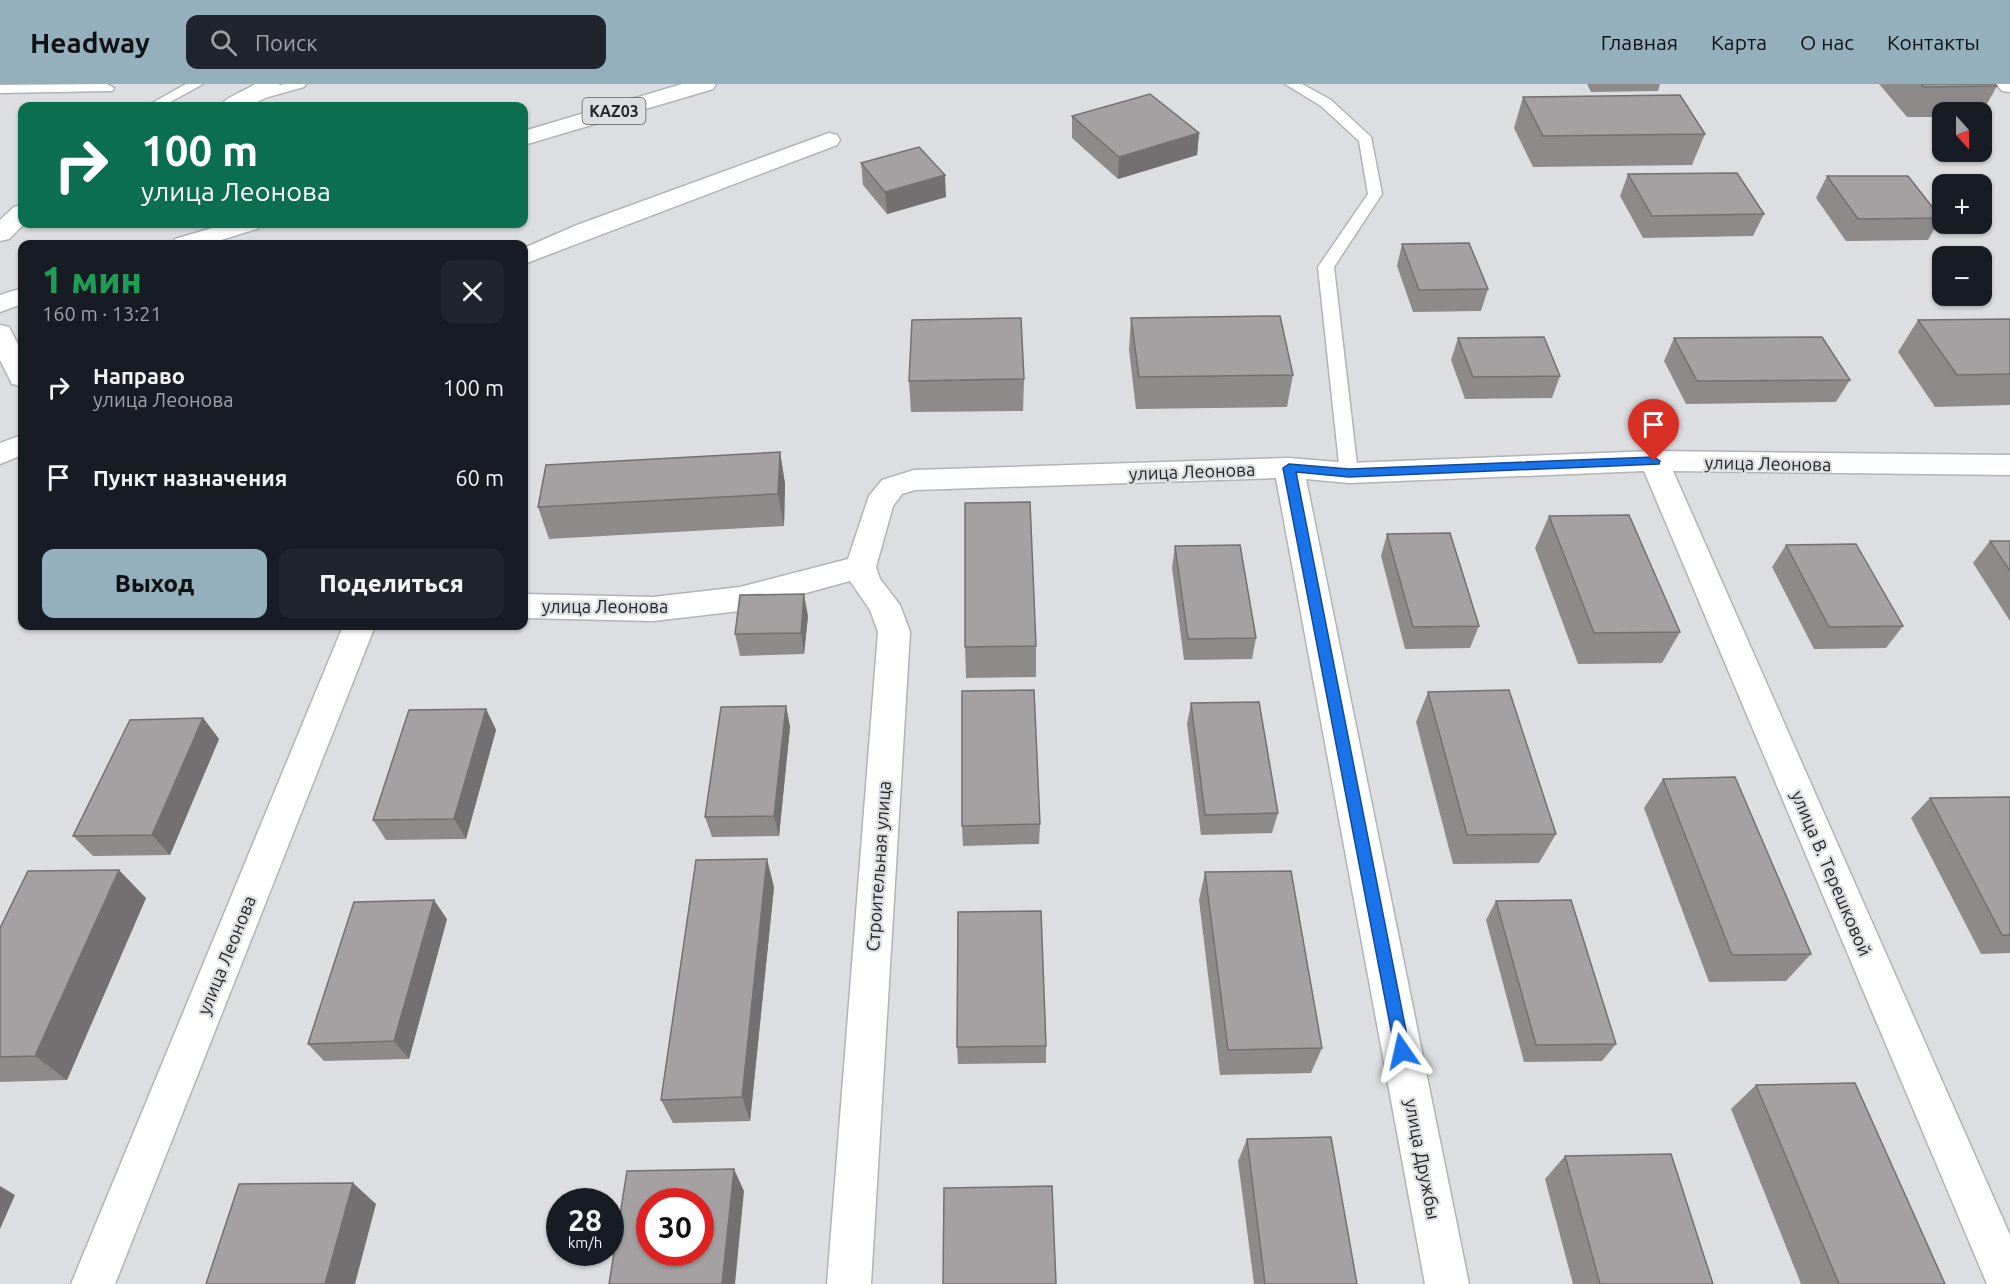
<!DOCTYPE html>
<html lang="ru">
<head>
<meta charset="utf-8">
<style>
	:root { --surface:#171b24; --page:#20242c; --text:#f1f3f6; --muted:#9ea1a6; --accent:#93b0bc }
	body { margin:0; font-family:Ubuntu,sans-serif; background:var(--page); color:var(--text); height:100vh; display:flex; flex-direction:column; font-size:22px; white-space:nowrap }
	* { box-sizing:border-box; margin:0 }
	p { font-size:20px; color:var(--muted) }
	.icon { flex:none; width:33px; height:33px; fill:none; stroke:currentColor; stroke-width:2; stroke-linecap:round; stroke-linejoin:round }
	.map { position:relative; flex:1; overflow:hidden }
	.side { position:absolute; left:18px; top:156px; width:510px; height:390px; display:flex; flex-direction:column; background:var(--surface); border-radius:12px; box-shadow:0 2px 4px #0004 }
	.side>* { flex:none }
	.top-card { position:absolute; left:18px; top:18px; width:510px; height:126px; border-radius:12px; box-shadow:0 2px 4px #0004; background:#0b6e4f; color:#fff; overflow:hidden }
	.needle { width:39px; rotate:159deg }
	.buttons { position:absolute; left:1932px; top:18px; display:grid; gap:12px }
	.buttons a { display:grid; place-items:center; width:60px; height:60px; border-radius:12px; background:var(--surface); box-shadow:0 2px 4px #0004; font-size:30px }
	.speed { position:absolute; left:546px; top:1104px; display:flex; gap:12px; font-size:30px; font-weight:700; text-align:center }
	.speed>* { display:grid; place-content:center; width:78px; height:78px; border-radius:50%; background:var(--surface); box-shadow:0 2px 4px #0004; line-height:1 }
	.speed small { font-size:15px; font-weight:400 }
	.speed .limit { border:9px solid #d22; background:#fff; color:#111 }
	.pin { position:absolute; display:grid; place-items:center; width:51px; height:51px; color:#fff; margin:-62px -26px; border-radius:50% 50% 50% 0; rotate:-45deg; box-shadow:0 0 6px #0007 }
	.pin .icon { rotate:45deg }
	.me { position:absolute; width:66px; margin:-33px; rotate:349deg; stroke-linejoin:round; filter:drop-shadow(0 0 4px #0008) }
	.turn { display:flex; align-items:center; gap:21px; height:126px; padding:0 24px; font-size:27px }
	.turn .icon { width:78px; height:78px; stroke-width:2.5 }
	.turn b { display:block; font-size:42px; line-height:51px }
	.round { display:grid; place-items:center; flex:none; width:63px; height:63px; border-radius:12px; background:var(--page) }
	.headline { display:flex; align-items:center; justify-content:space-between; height:102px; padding:0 24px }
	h1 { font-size:36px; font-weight:800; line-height:45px; color:#1e9e55 }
	.cta { display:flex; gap:12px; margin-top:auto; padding:12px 24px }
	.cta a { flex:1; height:69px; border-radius:12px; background:var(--accent); color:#111; font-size:24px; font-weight:800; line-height:69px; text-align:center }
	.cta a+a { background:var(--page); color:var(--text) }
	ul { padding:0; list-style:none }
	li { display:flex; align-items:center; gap:18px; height:90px; padding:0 24px }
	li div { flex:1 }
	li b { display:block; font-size:22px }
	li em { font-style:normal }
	header { display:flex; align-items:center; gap:36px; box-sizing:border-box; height:84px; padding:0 30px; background:var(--accent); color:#111 }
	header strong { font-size:28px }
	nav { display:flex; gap:33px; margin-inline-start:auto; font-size:21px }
	.search { width:420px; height:54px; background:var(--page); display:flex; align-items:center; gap:15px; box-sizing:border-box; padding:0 21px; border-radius:12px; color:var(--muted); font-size:22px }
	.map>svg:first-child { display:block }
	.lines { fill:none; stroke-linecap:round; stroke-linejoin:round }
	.service-casing { stroke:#b1b3b7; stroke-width:3 }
	.minor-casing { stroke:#b1b3b7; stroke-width:3 }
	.trunk-casing { stroke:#b1b3b7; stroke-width:3 }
	.service { fill:#fff; fill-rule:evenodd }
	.minor { fill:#fff; fill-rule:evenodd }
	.trunk { fill:#fff; fill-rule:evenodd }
	.wall { fill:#8e8a8a }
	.shaded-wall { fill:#747071 }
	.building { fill:#a5a0a1; stroke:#747071; stroke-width:1.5; fill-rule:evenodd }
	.route { fill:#1a73e8; stroke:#114b97; stroke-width:1.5 }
	.labels { text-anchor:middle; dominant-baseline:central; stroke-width:4.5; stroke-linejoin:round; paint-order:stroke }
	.shield { fill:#dcdee2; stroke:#5c5d5f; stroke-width:1.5 }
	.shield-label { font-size:16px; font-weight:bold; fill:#252627 }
	.street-label { font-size:18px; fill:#252627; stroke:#dcdee2 }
</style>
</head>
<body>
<header>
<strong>Headway</strong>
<div class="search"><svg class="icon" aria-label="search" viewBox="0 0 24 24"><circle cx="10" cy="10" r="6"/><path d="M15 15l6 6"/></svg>Поиск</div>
<nav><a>Главная</a><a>Карта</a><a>О нас</a><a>Контакты</a></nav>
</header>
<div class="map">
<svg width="2010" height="1200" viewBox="0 0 2010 1200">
	<rect width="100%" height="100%" fill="#dcdee2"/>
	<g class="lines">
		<g class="service-casing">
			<g id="service">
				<path d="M107 0 114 4 112 7 0 9V1Z"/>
				<path d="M186 0H203L163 22H147Z"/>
				<path d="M284 0H306L304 3 250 18 243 14 245 11Z"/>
				<path d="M1285 0H1302L1331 16 1371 53 1382 110 1334 183 1358 389 1355 393H1343L1340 389 1318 183 1368 110 1359 57 1321 22Z"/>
			</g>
		</g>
		<g class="minor-casing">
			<g id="minor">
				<path d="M255 0H280C266 20 243 24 220 22 227 12 245 7 255 0Z"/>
				<path d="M1996 0H2010V8L2002 7Z"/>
				<path d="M829 49 837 51 840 56 837 61 524 180V164L577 141Z"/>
				<path d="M22 121 24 140 9 155 0 157V136L14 123Z"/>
				<path d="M0 241 9 243 22 268V302L12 300 0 276Z"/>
				<path d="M22 351V371L0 380V359Z"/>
				<path d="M1654 367 2010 371V391L1673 387 2010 1151V1200H1987L1644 387 1349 399 1306 395 1469 1200H1425L1276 394 915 406 902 410 893 422 876 483 880 495 900 521 910 548 871 1200H827L878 548 870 526 850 497 740 527 653 537 524 534V510L653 513 740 503 848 475 869 412 882 396 914 386 1289 374 1349 379Z"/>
				<path d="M343 542H375L115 1200H71Z"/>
			</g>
		</g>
		<g class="trunk-casing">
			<g id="trunk">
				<path d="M682 0H716L713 5 524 61V47Z"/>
				<path d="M226 140H261L257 145 208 160H172L175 155Z"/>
				<path d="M22 204V220L0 228V211Z"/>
			</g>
		</g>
		<use href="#service" class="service"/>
		<use href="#minor" class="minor"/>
		<use href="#trunk" class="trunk"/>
	</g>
	<g class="wall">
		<path d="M1587 0H1660L1658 7 1591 8Z"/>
		<path d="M1879 0H1995L1997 2 1982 29 1942 28V33H1907Z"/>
		<path d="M1523 13 1705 50 1692 81 1533 83 1514 44Z"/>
		<path d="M1072 32 1199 49 1197 71 1118 95 1072 54Z"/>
		<path d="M861 79 946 113 887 130 863 101Z"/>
		<path d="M1628 90 1764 130 1753 152 1643 154 1620 112Z"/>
		<path d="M1827 92 1941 134 1928 156 1846 157 1816 114Z"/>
		<path d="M1402 160 1488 205 1481 227 1413 228 1397 182Z"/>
		<path d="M1131 234 1293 291 1287 323 1136 325 1129 266Z"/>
		<path d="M2010 235V321L1935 323 1898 268 1918 236Z"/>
		<path d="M1458 254 1560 292 1552 314 1465 315 1451 276Z"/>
		<path d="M1674 254 1850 296 1836 318 1686 320 1664 277Z"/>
		<path d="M1024 295 1023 327 911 328 909 297Z"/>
		<path d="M780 368 785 400 784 442 549 455 538 423Z"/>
		<path d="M1549 432 1680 548 1662 579 1578 580 1535 464Z"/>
		<path d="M1387 450 1479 542 1470 564 1405 565 1381 472Z"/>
		<path d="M1990 457H2010V537L1973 479Z"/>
		<path d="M1786 461 1903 542 1886 564 1814 565 1772 483Z"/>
		<path d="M1175 462 1256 554 1252 575 1184 576 1172 484Z"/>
		<path d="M808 532 804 570 740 572 735 550Z"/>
		<path d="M1036 562V593L966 594 965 563Z"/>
		<path d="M1428 608 1556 750 1539 779 1453 780 1416 638Z"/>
		<path d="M1191 619 1278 729 1272 749 1201 751 1187 640Z"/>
		<path d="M786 622 790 643 779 752 712 753 705 733Z"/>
		<path d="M486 625 496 646 466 755 386 756 373 736Z"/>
		<path d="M203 634 219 655 170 771 93 772 73 752Z"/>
		<path d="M1663 695 1811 870 1786 897 1709 898 1644 724Z"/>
		<path d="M1930 714H2010V869L1981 870 1911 734Z"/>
		<path d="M1040 740 1039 760 963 762 962 742Z"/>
		<path d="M1205 788 1322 964 1311 989 1220 991 1199 816Z"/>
		<path d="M774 803 750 1037 673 1039 661 1016Z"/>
		<path d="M146 814 67 996 0 998V844Z"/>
		<path d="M1496 817 1616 960 1602 977 1524 978 1486 836Z"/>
		<path d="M447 835 409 975 324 977 308 960Z"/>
		<path d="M1046 962V979L958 980 957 963Z"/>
		<path d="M1756 1001 1945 1200H1801L1731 1025Z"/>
		<path d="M1247 1055 1357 1200H1254L1238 1077Z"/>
		<path d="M1565 1072 1713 1200H1573L1545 1095Z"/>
	</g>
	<g class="shaded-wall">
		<path d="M1199 49 1197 71 1118 95 1119 73Z"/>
		<path d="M945 91 946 113 887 130 885 108Z"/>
		<path d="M780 368 785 400 784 442 778 410Z"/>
		<path d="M804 510 808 532 804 570 801 549Z"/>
		<path d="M786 622 790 643 779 752 774 732Z"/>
		<path d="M486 625 496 646 466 755 454 735Z"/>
		<path d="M203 634 219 655 170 771 152 751Z"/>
		<path d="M767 775 774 803 750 1037 742 1013Z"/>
		<path d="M119 786 146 814 67 996 35 972Z"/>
		<path d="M434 816 447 835 409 975 394 957Z"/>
		<path d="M734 1085 744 1107 735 1200H722Z"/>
		<path d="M353 1099 376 1120 355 1200H325Z"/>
		<path d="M0 1102 15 1111 0 1145Z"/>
	</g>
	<g class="building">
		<path d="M1921 0H1995L1997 2 1924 3Z"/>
		<path d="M1150 10 1199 49 1119 73 1072 32Z"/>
		<path d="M1680 11 1705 50 1543 52 1523 13Z"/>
		<path d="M919 63 945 91 885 108 861 79Z"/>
		<path d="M1737 89 1764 130 1652 132 1628 90Z"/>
		<path d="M1827 92H1908L1941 134 1858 135Z"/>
		<path d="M1469 159 1488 205 1419 206 1402 160Z"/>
		<path d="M1280 232 1293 291 1139 293 1131 234Z"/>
		<path d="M1021 234 1024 295 909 297 912 236Z"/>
		<path d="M2010 235V290L1957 291 1918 236Z"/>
		<path d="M1544 253 1560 292 1473 293 1458 254Z"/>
		<path d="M1822 253 1850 296 1697 297 1674 254Z"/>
		<path d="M780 368 778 410 538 423 546 381Z"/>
		<path d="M1030 418 1036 562 965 563V419Z"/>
		<path d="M1629 431 1680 548 1594 549 1549 432Z"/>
		<path d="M1450 449 1479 542 1413 543 1387 450Z"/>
		<path d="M1990 457H2010V487Z"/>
		<path d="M1856 460 1903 542 1829 543 1786 461Z"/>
		<path d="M1240 461 1256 554 1188 555 1175 462Z"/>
		<path d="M804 510 801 549 735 550 740 511Z"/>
		<path d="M1034 606 1040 740 962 742V607Z"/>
		<path d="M1509 606 1556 750 1467 751 1428 608Z"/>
		<path d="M1259 618 1278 729 1205 731 1191 619Z"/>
		<path d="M786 622 774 732 705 733 721 623Z"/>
		<path d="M486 625 454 735 373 736 409 626Z"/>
		<path d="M203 634 152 751 73 752 130 636Z"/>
		<path d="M1735 693 1811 870 1732 871 1663 695Z"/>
		<path d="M2010 713V851H2002L1930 714Z"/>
		<path d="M767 775 742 1013 661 1016 696 776Z"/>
		<path d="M119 786 35 972 0 973V844L28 787Z"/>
		<path d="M1291 787 1322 964 1228 966 1205 788Z"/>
		<path d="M434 816 394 957 308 960 354 818Z"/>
		<path d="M1571 816 1616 960 1536 961 1496 817Z"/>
		<path d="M1041 827 1046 962 957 963 958 828Z"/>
		<path d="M1855 999 1945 1200H1839L1756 1001Z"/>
		<path d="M1331 1053 1357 1200H1265L1247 1055Z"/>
		<path d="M1671 1070 1713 1200H1600L1565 1072Z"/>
		<path d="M734 1085 722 1200H609L627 1087ZM650 1118H700V1168H650Z"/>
		<path d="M353 1099 325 1200H206L239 1100Z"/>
		<path d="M1052 1102 1056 1200H943L944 1104Z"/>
	</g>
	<path class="route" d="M1654 373 1660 377 1659 380 1349 393 1296 388 1410 967 1408 972 1402 975 1396 972 1283 384 1289 380 1349 385Z"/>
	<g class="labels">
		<rect class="shield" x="582.5" y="14" width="63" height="26" rx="4.5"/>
		<g class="shield-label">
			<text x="614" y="27">KАZ03</text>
		</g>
		<g class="street-label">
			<text transform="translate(1768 379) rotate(1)">улица Леонова</text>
			<text transform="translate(1192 387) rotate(-2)">улица Леонова</text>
			<text x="605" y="522">улица Леонова</text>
			<text transform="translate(878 782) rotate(-86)">Строительная улица</text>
			<text transform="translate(1832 789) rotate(67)">улица В. Терешковой</text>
			<text transform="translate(226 871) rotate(-68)">улица Леонова</text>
			<text transform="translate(1423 1075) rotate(79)">улица Дружбы</text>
		</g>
	</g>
</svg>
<div class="buttons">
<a><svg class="needle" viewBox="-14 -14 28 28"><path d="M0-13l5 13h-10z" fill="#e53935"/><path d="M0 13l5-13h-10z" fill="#9ea1a6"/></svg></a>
<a>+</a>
<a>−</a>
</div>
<div class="speed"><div>28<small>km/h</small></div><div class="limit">30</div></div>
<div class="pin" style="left:1654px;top:377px;background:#d93025"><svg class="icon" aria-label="arrive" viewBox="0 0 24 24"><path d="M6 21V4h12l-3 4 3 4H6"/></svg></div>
<svg class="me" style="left:1402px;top:967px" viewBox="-20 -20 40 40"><path d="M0-17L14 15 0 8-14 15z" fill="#1a73e8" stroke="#fff" stroke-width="4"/></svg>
<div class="top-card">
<div class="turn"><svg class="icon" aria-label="right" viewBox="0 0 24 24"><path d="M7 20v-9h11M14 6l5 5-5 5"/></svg><div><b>100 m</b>улица Леонова</div></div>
</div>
<section class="side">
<div class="headline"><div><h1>1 мин</h1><p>160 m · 13:21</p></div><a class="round"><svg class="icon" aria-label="close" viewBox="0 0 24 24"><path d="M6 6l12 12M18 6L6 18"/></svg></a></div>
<ul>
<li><svg class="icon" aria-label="right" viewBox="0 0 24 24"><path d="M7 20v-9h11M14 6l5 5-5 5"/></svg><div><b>Направо</b><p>улица Леонова</p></div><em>100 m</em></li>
<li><svg class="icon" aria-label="arrive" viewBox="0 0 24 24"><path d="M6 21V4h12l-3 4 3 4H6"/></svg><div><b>Пункт назначения</b></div><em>60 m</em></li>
</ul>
<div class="cta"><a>Выход</a><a>Поделиться</a></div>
</section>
</div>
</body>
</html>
